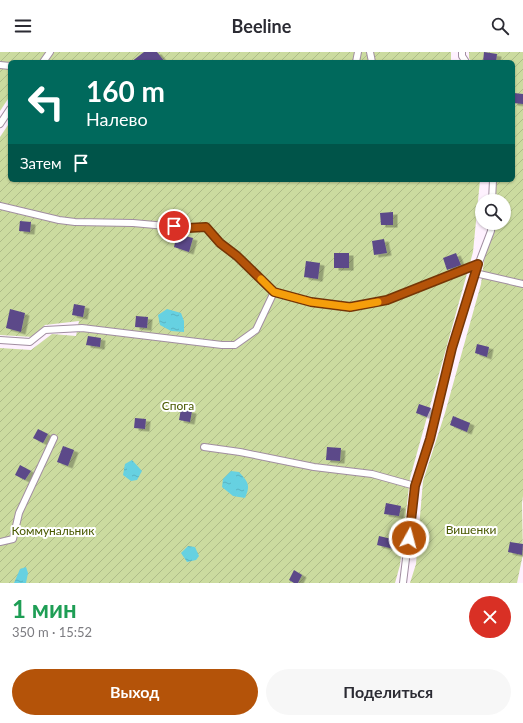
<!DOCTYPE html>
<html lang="ru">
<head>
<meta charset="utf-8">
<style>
	:root { --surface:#fff; --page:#f7f7f7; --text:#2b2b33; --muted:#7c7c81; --accent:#b45309 }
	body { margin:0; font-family:Lato,sans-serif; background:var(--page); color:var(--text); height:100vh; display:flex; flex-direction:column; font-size:15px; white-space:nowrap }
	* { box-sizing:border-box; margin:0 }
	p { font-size:13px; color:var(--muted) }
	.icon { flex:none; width:22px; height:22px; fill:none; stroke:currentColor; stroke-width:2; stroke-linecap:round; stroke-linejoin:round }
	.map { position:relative; height:531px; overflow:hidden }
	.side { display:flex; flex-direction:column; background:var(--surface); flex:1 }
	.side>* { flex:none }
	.top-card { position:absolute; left:8px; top:8px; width:507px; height:122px; border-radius:6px; box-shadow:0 1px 3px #0004; background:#00695c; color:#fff; overflow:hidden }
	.fabs { position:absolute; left:475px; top:142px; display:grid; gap:8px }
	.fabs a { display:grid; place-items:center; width:36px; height:36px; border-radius:50%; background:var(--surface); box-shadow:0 1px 3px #0004; font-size:20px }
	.pin { position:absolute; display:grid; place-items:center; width:34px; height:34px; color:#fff; margin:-17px; border:2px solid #fff; border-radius:50%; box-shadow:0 1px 4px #0007 }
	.me { position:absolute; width:44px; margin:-22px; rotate:7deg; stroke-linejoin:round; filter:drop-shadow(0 0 3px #0008) }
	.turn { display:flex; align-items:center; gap:14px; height:84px; padding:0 12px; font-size:18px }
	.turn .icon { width:52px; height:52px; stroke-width:2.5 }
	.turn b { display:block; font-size:28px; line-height:34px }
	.then { display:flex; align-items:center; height:38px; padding:0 12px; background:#0003; gap:8px; font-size:15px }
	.round { display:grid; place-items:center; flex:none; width:42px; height:42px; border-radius:21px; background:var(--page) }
	.head { display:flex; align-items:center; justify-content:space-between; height:68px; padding:0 12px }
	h1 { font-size:24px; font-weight:700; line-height:30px; color:#1e9e55 }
	.primary-button { display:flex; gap:8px; margin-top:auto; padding:8px 12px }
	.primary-button a { flex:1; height:46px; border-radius:24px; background:var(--accent); color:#fff; font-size:16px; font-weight:700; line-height:46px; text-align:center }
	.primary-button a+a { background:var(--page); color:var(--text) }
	header { display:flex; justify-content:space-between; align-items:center; height:52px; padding:0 12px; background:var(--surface); font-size:18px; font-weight:700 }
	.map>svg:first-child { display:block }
	.garden { fill:url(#garden-furrows) }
	.water { fill:url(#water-ripples) }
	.building { fill:#5b4a89; filter:url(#shadow) }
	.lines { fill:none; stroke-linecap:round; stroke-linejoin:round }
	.service-casing { stroke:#a18ea1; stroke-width:8 }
	.service { stroke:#fff; stroke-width:6 }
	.route-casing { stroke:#753606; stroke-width:10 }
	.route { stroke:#b45309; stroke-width:7 }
	.slow { stroke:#f59e0b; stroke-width:7 }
	.labels { text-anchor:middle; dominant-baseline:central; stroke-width:4; stroke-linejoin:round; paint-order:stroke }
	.park-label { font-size:12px; fill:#495900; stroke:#fff }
</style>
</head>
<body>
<header><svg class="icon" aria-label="menu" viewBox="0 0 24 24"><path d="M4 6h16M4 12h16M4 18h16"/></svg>Beeline<svg class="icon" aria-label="search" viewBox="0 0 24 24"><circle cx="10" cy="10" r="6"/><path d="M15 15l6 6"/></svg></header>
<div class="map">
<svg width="523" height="531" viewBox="0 0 523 531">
	<defs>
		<pattern id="garden-furrows" width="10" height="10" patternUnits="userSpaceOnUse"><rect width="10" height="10" fill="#cbdb9f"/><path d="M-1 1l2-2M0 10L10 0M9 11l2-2" fill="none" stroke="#aebc89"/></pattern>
		<pattern id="water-ripples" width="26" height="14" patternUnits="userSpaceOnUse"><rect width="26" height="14" fill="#66d1e1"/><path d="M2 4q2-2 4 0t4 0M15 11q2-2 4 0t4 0" fill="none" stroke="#59b3c1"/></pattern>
		<filter id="shadow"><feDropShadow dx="4.5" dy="2.5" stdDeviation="0" flood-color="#0004"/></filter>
	</defs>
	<rect width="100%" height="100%" fill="#fef1fe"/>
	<g class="garden">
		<path d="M0 0H451V10H10V44L0 59Z"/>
		<path d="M469 0H523V444L522 451 523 502 517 531H410L416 512 423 429 445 361 481 232 489 171H504V149H492L495 128H513V10H472L469 6Z"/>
		<path d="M10 70V128H480L473 200 410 426 400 513 395 531H0V296L31 298 52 282 76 284 79 269 45 273 33 285 0 283V85Z"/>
	</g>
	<g class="water">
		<path d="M167 257 181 261 184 269V280L171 279 160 273 158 263Z"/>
		<path d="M132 408 142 419 137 428 131 429 123 423 125 412Z"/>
		<path d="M231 419 239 420C248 430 251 433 245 446L233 444 222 435 223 427Z"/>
		<path d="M188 494 195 495 199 504 196 508 187 510 181 501Z"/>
		<path d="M26 515 28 521 26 531H14L20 517Z"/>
	</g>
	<g class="building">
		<path d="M144 0H157L165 10H131Z"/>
		<path d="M484 0 497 2 496 10H483Z"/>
		<path d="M514 41 523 42V52L513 51Z"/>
		<path d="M393 160V173H381L380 161Z"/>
		<path d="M20 169 31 170 30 180 19 179Z"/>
		<path d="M177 182 193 186 189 200 174 195Z"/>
		<path d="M384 187 387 201 374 203 372 189Z"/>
		<rect x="334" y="201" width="15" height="15"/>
		<path d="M456 201 461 213 447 218 443 206Z"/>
		<path d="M306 209 320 211 318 227 304 225Z"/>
		<path d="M74 252 85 254 83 265 72 263Z"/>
		<path d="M10 257 25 261 21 280 6 276Z"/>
		<path d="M136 264 148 265 147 276 135 275Z"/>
		<path d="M88 284 101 286 100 295 86 293Z"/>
		<path d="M477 292 489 295 487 305 475 301Z"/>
		<path d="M419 352 431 356 427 365 416 361Z"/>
		<path d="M181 357 192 359 190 370 179 368Z"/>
		<path d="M453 364 470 371 467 380 450 373Z"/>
		<path d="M135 366 146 367 145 377 134 376Z"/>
		<path d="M38 377 48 382 43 391 33 386Z"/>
		<path d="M63 394 74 398 68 414 57 410Z"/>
		<path d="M327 395 341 396 340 409 326 408Z"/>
		<path d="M20 413 31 419 25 428 15 423Z"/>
		<path d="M386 451 401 454 399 464 384 462Z"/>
		<path d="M379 484 396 488 394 497 377 493Z"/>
		<path d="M510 490 523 492 522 503 508 500Z"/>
		<path d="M294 518 302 523 298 531H294L289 528Z"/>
	</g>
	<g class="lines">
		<g class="service-casing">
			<g id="service">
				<path d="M370 0 372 10"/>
				<path d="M462 0V4L466 10"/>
				<path d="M43 10 50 0"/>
				<path d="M356 10 358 0"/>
				<path d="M0 13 10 14"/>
				<path d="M0 72 10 57"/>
				<path d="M492 149 493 128"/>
				<path d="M0 154 59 168 75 170 133 171 188 176 206 175 220 191 237 205 274 240 256 278 235 293H222L82 276 45 278 30 290 0 288"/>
				<path d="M475 221 523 232"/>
				<path d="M274 240 311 250 350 255 387 248 478 212"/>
				<path d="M204 395 240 400 314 415 372 422 415 434"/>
				<path d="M0 490 13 487 19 461 54 386"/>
				<path d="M403 531 415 434 430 387 452 296 475 221 491 179V171"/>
			</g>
		</g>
		<use href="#service" class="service"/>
	</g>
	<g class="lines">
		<g class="route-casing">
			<path id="route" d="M174 174 188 176 206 175 220 191 237 204 274 240 311 250 350 255 387 248 478 212 452 296 430 387 415 434 409 486"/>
		</g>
		<use href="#route" class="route"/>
		<path class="slow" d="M261 227 274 240 311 250 350 255 378 250"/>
	</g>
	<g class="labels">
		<g class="park-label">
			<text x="178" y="353">Спога</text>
			<text x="471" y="477">Вишенки</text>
			<text x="53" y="478">Коммунальник</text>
		</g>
	</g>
</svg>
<div class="fabs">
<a><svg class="icon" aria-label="search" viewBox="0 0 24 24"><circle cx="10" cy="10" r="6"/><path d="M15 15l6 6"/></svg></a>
</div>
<div class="pin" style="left:174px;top:174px;background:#d93025"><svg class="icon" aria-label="arrive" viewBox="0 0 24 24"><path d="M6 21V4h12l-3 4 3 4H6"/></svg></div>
<svg class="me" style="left:409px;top:486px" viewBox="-20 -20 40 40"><circle r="17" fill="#b45309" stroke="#fff" stroke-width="3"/><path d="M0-11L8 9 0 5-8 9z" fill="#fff"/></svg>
<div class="top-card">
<div class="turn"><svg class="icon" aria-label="left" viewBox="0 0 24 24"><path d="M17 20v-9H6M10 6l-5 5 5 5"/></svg><div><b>160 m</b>Налево</div></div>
<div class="then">Затем<svg class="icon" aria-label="arrive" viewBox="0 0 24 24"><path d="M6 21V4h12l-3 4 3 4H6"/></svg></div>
</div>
</div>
<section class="side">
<div class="head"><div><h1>1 мин</h1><p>350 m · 15:52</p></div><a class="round" style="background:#d93025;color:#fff"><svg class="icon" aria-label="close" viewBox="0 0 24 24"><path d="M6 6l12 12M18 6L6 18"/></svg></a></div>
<div class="primary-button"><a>Выход</a><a>Поделиться</a></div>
</section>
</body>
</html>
